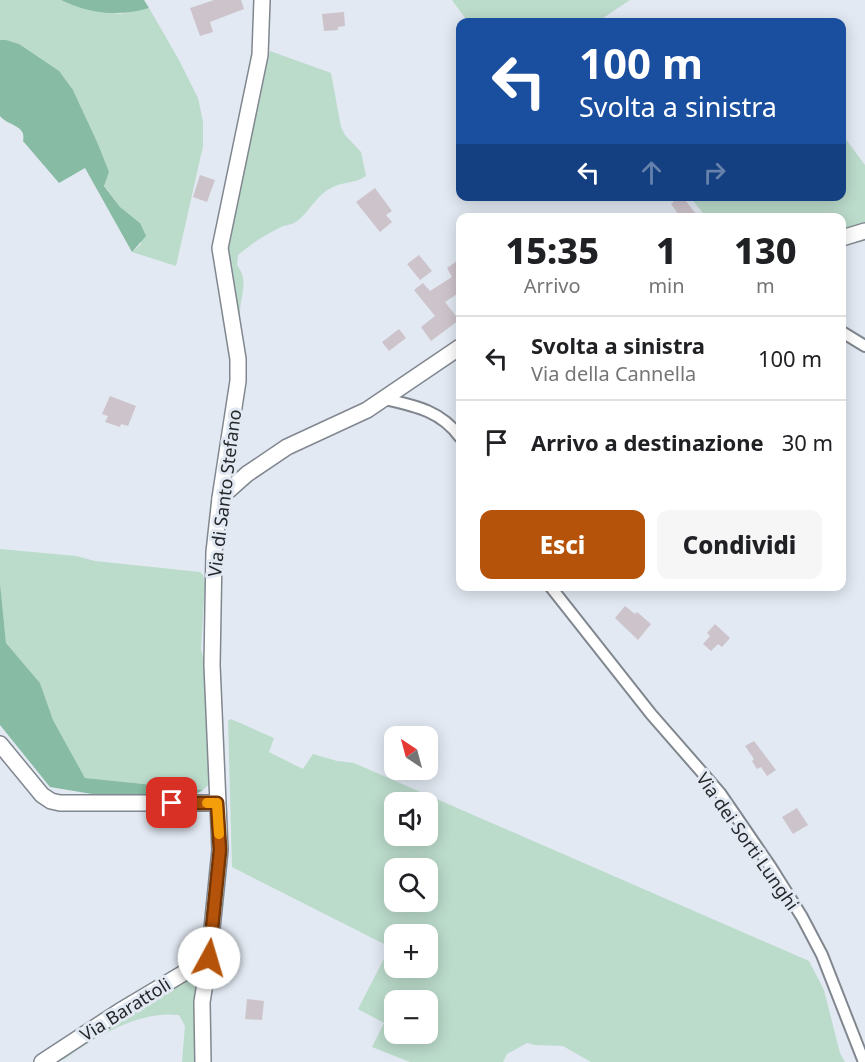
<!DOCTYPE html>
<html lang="it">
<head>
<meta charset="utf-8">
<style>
	:root { --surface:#fff; --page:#f6f6f6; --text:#202124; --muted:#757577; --line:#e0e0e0; --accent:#b45309 }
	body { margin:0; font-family:"Noto Sans",sans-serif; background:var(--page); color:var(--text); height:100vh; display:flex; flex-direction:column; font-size:22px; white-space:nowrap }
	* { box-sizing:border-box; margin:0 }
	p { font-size:20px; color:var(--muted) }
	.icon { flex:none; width:33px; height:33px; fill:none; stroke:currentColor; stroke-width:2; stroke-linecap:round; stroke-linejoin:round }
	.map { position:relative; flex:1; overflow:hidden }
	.drawer { position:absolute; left:456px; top:213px; width:390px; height:378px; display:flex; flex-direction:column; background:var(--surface); border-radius:12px; box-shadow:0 3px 15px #0003 }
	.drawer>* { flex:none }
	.guide { position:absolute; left:456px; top:18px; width:390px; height:183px; border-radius:12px; box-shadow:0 3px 15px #0003; background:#1a4fa0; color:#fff; overflow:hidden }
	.needle { width:39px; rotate:324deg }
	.tools { position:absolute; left:384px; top:726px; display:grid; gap:12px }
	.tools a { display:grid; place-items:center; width:54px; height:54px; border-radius:12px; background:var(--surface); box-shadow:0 3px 15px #0003; font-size:30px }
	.pin { position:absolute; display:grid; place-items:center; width:51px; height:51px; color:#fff; margin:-26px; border-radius:12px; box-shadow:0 3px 9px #0006 }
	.me { position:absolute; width:66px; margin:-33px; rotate:6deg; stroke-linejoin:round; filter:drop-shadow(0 0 4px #0008) }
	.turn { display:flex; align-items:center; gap:21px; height:126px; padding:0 24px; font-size:27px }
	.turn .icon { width:78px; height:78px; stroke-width:2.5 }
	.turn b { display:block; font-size:42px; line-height:51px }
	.lanes { display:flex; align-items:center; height:57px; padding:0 24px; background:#0003; justify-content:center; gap:30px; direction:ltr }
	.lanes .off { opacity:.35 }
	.eta { display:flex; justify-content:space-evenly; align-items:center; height:102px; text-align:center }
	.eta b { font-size:36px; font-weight:800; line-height:42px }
	.primary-button { display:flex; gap:12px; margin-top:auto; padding:12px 24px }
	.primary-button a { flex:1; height:69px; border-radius:12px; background:var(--accent); color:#fff; font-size:24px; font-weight:800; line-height:69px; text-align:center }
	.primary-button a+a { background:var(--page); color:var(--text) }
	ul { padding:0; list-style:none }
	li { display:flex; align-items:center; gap:18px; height:84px; padding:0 24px; border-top:2px solid var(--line) }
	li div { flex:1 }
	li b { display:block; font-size:22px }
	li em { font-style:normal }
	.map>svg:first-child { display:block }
	.green { fill:#bbdbcb; fill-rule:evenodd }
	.forest { fill:#87bba3 }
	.building { fill:#cdc4cb }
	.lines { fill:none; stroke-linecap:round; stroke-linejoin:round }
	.street-casing { stroke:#81878f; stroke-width:14 }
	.secondary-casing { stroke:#81878f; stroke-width:18 }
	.street { stroke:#fff; stroke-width:10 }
	.secondary { stroke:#fff; stroke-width:15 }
	.route-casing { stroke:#753606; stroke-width:15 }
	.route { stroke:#b45309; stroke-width:10 }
	.slow { stroke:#f59e0b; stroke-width:10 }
	.labels { text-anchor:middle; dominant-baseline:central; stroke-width:6; stroke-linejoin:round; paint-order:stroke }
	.street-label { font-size:18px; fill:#25282b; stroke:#e2e9f2 }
</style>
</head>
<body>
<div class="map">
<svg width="865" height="1062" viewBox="0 0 865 1062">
	<rect width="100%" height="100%" fill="#e2e9f2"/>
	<g class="green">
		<path d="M0 0H61L77 7 120 14 149 8 179 60 198 98 203 122V146L176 266 132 252 141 244 140 223 120 207 104 185 109 172 98 144 73 90 19 44 6 40H0Z"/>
		<path d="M452 0H630L597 22H468Z"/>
		<path d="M270 51 331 73 341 127 345 135 361 152 366 176C355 184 343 181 331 188 315 196 308 215 294 223 291 225 285 225 281 227 266 234 251 244 238 255L237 265C249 281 241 293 240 311 240 322 241 334 242 345L225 249Z"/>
		<path d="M842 134 865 165V225L842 231V218L706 217 690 197 842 196Z"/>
		<path d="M0 549 76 556 95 561 200 572 203 575 205 583 201 649 205 666 210 783 203 790 85 778 53 720 40 683 6 643 0 583Z"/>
		<path d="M231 719 274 738 269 752 303 769 313 754 337 761 354 763 809 961 824 990 840 1053 845 1062H591L563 1046 535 1045 527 1043 507 1054 503 1062H410L372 1047 384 1023 358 1009 390 947 232 867 228 721ZM394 802H428V836H394ZM394 868H428V902H394ZM394 934H428V968H394ZM394 1000H428V1034H394Z"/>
		<path d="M187 979 192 980 195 983 197 1062H182L185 1026 179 1015C142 1011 107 1031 77 1050 68 1056 64 1062 53 1062L85 1040Z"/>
	</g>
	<g class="forest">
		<path d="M61 0H144L149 8C120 17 89 14 61 0Z"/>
		<path d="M0 40H6L19 44 59 71 73 90 98 144 109 172 104 186 120 207 140 223 146 236 132 252 85 168 59 183 23 141C27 125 8 126 0 116Z"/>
		<path d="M0 583 6 643 40 683 53 720 85 778 203 790 196 794 98 795 50 787 0 725Z"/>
	</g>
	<g class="building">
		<path d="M214 0H241L244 9 210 22 213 32 200 36 190 8Z"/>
		<path d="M344 12 345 26 338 27V30L324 31 322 14Z"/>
		<path d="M200 175 215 180 207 202 193 197Z"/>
		<path d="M375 188 392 211 386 215 392 222 380 232 356 202Z"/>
		<path d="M680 196H682L699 218H681L671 204Z"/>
		<path d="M419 255 432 271 420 280 407 264Z"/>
		<path d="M460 259V292L445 302 459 320 431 341 421 327 435 316 414 290 423 283 430 291 452 277 447 268Z"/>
		<path d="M399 329 406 338 389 351 382 342Z"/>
		<path d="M110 396 136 406 128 426 121 424 120 427 105 422 108 416 102 414Z"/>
		<path d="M625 606 635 614 637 612 651 624 638 640 615 618Z"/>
		<path d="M715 624 730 638 722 647 718 644 711 651 703 644 710 636 707 633Z"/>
		<path d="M754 741 776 770 767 776 761 767 757 769 752 761 754 759 745 746Z"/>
		<path d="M797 808 808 825 793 834 782 817Z"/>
		<path d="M247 999 264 1001 262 1020 245 1019Z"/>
	</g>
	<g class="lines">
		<g class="street-casing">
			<g id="street">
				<path d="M842 332 865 346"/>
				<path d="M385 399C416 406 441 411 460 437"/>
				<path d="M550 586 651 714 720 793 770 866 802 917 822 955 864 1062"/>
			</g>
		</g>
		<g class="secondary-casing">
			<g id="secondary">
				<path d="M842 238 865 231"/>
				<path d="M220 498 247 474 287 447 367 410 460 347"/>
				<path d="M0 744 42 795 51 801 60 803H217"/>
				<path d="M42 1062 120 1011 209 958"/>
				<path d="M203 1062 202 1002 209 958 220 850 212 665 214 552 220 498 238 381V359L220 248 260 55 262 0"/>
			</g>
		</g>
		<use href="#street" class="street"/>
		<use href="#secondary" class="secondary"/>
	</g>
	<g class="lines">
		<g class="route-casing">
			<path id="route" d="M172 803H217L220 850 209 958"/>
		</g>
		<use href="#route" class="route"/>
		<path class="slow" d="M207 803H217L219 834"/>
	</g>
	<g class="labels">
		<g class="street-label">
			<text transform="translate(224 493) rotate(-83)">Via di Santo Stefano</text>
			<text transform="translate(748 841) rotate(55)">Via dei Sorti Lunghi</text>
			<text transform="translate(125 1009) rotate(-32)">Via Barattoli</text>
		</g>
	</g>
</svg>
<div class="tools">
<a><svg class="needle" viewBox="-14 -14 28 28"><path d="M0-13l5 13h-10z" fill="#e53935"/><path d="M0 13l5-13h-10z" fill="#757577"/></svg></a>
<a><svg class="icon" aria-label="sound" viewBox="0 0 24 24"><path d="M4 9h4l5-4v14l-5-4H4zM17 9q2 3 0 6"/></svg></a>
<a><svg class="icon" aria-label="search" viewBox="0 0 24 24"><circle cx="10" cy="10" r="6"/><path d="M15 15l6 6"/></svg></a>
<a>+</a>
<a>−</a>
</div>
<div class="pin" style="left:172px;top:803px;background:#d93025"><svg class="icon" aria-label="arrive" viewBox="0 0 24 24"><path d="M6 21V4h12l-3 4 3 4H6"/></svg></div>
<svg class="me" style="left:209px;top:958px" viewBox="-20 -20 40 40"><circle r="19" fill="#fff"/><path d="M0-13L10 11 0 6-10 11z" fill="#b45309"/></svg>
<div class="guide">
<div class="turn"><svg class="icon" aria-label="left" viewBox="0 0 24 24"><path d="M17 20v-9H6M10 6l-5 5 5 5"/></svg><div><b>100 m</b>Svolta a sinistra</div></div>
<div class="lanes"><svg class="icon" aria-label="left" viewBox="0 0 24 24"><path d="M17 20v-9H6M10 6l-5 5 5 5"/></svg><svg class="icon off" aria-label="ahead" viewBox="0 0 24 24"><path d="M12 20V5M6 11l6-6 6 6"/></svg><svg class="icon off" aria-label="right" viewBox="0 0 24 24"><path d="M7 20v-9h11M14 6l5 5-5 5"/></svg></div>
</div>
<section class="drawer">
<div class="eta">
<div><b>15:35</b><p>Arrivo</p></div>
<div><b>1</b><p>min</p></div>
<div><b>130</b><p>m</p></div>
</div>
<ul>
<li><svg class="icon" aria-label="left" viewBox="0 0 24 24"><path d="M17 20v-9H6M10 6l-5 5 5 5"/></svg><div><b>Svolta a sinistra</b><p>Via della Cannella</p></div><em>100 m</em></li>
<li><svg class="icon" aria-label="arrive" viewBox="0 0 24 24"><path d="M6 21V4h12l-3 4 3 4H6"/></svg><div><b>Arrivo a destinazione</b></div><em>30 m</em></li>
</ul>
<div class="primary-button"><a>Esci</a><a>Condividi</a></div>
</section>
</div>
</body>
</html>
